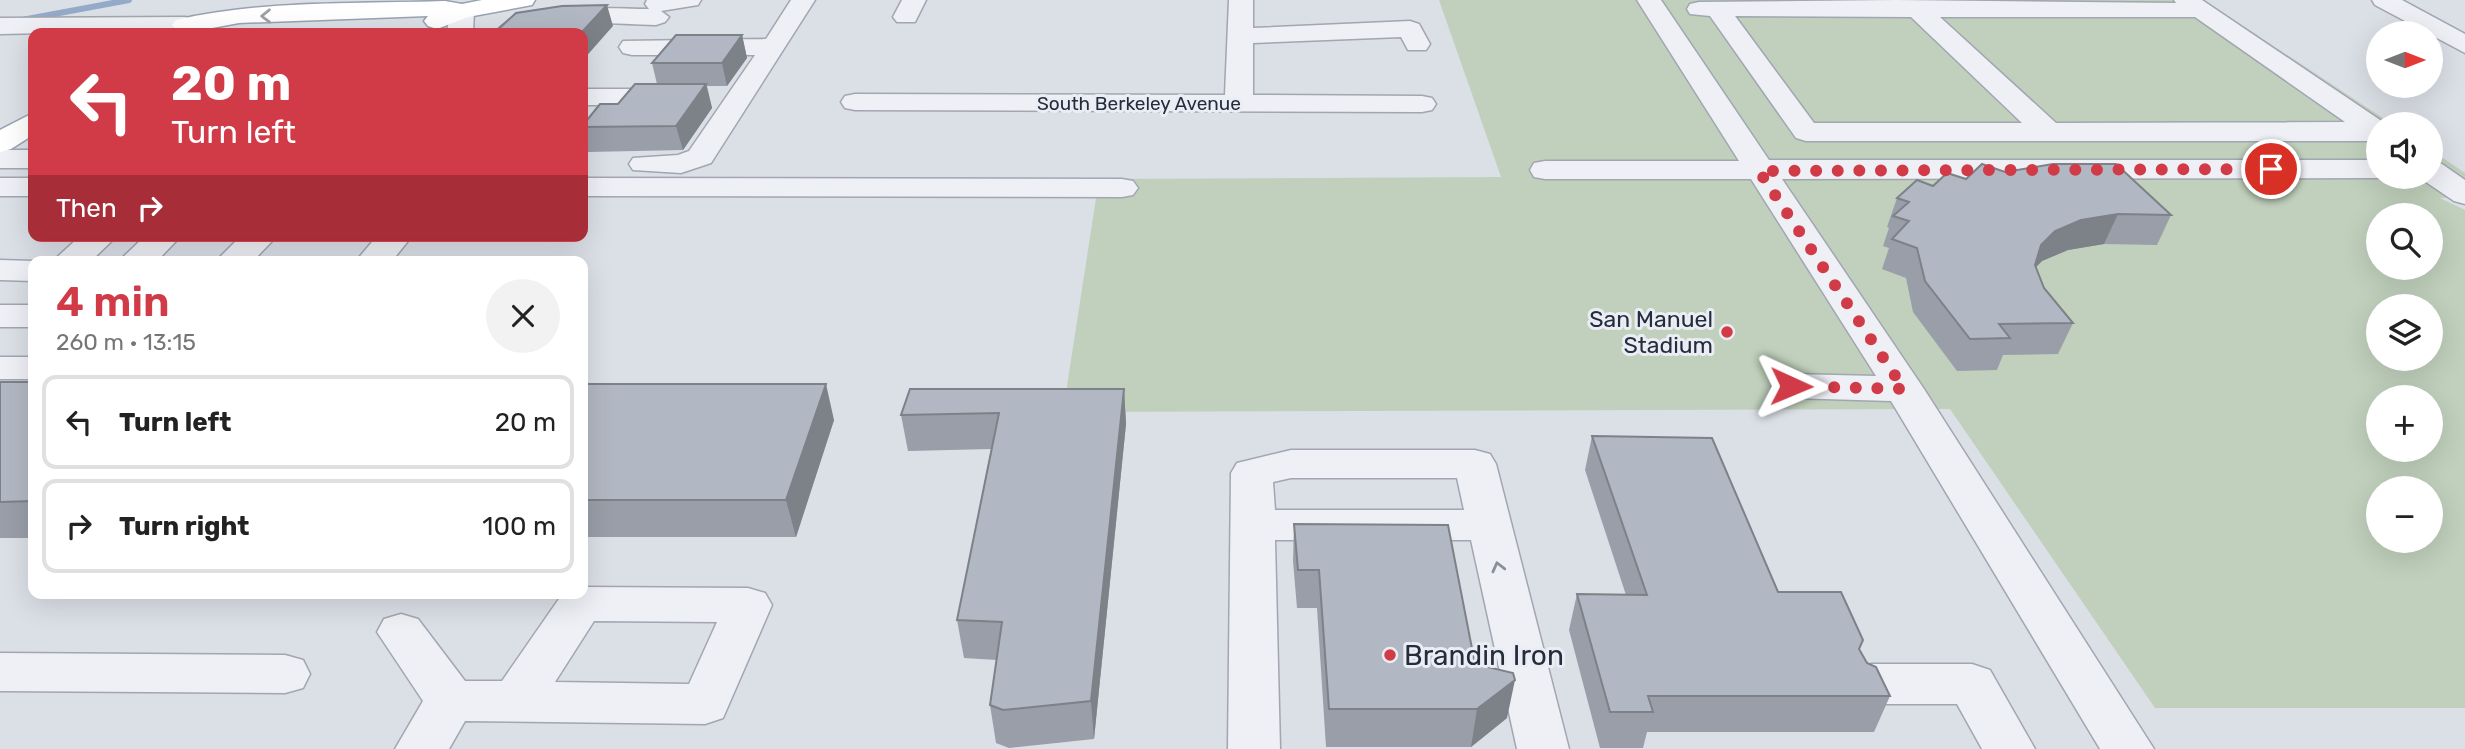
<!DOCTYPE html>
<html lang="en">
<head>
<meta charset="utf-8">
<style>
	:root { --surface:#fff; --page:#f2f2f2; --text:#222; --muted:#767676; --line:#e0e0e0; --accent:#d13a47 }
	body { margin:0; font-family:Rubik,sans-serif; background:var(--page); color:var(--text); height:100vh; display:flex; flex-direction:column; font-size:26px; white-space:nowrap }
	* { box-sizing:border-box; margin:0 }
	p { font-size:23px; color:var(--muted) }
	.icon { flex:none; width:38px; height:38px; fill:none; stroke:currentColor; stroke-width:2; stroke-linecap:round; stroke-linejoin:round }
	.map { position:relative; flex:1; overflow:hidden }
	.panel { position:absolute; left:28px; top:256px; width:560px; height:343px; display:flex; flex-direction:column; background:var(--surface); border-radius:14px; box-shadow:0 7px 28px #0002 }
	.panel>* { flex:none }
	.top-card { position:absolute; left:28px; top:28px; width:560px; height:214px; border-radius:14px; box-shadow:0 7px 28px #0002; background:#d13a47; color:#fff; overflow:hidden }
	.needle { width:46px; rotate:90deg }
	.tools { position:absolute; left:2366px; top:21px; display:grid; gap:14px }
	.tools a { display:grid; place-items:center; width:77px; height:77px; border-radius:50%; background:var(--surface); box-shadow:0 7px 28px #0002; font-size:35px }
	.pin { position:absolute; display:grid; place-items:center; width:60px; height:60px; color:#fff; margin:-30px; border:4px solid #fff; border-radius:50%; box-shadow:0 2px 7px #0007 }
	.me { position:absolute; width:77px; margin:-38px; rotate:91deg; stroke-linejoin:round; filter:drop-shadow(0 0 5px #0008) }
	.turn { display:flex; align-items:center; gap:24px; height:147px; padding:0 28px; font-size:32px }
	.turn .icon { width:91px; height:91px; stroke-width:2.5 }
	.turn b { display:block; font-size:49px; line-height:60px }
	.then { display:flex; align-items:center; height:66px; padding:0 28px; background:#0003; gap:14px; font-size:26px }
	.round { display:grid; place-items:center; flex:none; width:74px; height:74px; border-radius:37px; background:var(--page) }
	.overview { display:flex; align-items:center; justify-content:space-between; height:119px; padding:0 28px }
	h1 { font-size:42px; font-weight:600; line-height:52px; color:var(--accent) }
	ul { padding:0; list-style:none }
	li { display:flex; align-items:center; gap:21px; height:94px; margin:0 14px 10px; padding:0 14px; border:4px solid var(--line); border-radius:14px }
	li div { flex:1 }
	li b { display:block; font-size:26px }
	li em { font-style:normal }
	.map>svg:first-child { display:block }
	.green { fill:#c0d0bc; fill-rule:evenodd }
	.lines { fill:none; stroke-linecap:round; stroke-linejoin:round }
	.stream { stroke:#94aac8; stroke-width:6 }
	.minor-casing { stroke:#a1a6b0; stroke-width:3 }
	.major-casing { stroke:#9aa2b2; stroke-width:3 }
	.minor { fill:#eef0f5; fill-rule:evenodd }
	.major { fill:#fff; fill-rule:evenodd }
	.wall { fill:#999ea8 }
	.shaded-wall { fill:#7d8188 }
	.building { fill:#b2b8c3; stroke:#7d8188; stroke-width:2 }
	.oneway { stroke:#9da0a7 }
	.oneway2 { stroke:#8a8e98 }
	.route { stroke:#d13a47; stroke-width:12; stroke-dasharray:0 21.6 }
	.poi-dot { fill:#d13a47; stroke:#eaeef4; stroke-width:2.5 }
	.labels { text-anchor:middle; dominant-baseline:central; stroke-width:6; stroke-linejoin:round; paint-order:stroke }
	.far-street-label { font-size:19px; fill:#252c3c; stroke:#eaeef4 }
	.poi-label { font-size:23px; fill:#252c3c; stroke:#eaeef4; text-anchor:end }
	.near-poi-label { font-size:28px; fill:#252c3c; stroke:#eaeef4; text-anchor:start }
</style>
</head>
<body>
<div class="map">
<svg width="2465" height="749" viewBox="0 0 2465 749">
	<rect width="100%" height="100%" fill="#dbdfe6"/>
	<path class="green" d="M1439 0H2204L2392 124H2378V177H2431V150L2465 173V197L2440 198 2465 210V708H2155L1950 409 1063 412 1099 179 1501 177ZM2378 215H2431V268H2378ZM2378 306H2431V359H2378ZM2378 397H2431V450H2378ZM2378 488H2431V541H2378Z"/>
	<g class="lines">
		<path class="stream" d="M0 24 129 0"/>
		<g class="minor-casing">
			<g id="minor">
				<path d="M647 0H701L698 5 661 11 669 17 665 22 656 25C623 24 589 21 555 25 534 28 517 34 495 33 518 0 612 9 649 9L645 4Z"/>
				<path d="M791 0H815L711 163 681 173 633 170 629 164 633 158 678 155 689 151 755 55H632L623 53 619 47 623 41 766 39Z"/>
				<path d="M902 0H926L915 22H897L893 17Z"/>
				<path d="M1229 0H1253V28L1410 21 1419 24 1430 44 1426 50H1408L1401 37 1253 43V95L1422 96 1432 98 1436 104 1432 110 1422 112 855 110 845 108 841 102 845 96 855 94 1225 95Z"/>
				<path d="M1637 0H1661L1769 160H2378V177H2384L2378 178 1782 179 1924 389 2154 749H2100L1891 401 1791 398 1777 394 1772 386 1777 378 1791 374 1876 376 1751 179H1545L1534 177 1530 170 1534 163 1545 161H1739Z"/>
				<path d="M1896 0 2176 3 2174 0H2202L2386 124H2378V141H1806L1796 138 1710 16 1690 14 1687 9 1690 4 1699 2ZM1735 16 1911 17 2022 123H1814ZM1940 17H2195L2345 122 2056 123Z"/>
				<path d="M2372 0H2402L2465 34V53L2375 5Z"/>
				<path d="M462 4 471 6 474 11 473 33H447L450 11 453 6Z"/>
				<path d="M185 17 194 20 198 25 194 30 0 34V18Z"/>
				<path d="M583 89H675L685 91 689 97 685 103 675 105H583Z"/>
				<rect x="0" y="150" width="33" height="18"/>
				<path d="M2431 162 2442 164 2465 180V204L2454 201 2420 178 2431 177Z"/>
				<rect x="0" y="178" width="33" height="18"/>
				<path d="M583 178 1122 179 1133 181 1138 188 1133 195 1122 197 583 196Z"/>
				<path d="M80 236H117L91 261H53Z"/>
				<path d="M145 236H181L157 261H119Z"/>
				<path d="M241 236H277L253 261H216Z"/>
				<path d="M377 236H412L392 261H356Z"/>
				<path d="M0 260 34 261 33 281 0 280Z"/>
				<rect x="0" y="305" width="33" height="22"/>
				<rect x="0" y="357" width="33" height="22"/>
				<path d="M1291 450H1475L1490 454 1496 464 1569 749H1517L1471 540H1275L1280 749H1228L1231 473 1237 463ZM1291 478H1457L1464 510H1275L1273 482Z"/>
				<path d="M583 587 748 588 765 593 772 605 723 718 705 724 465 721 449 749H395L423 701 377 632 384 619 401 614 418 619 465 681H502L563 593H583ZM594 621 717 622 689 684 555 682Z"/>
				<path d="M0 653 285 655 303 660 310 674 303 688 285 693 0 691Z"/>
				<path d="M1872 664H1972L1990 670 2035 749H1982L1957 704H1872L1854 698 1847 684 1854 670Z"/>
			</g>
		</g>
		<g class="major-casing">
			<g id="major">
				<path d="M482 0H535L532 5 468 17 437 29 428 26 424 21 428 16 239 23 185 33 176 30 172 25 176 20C262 0 357 4 445 1L462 4Z"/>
				<path d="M33 113V135L11 149 0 152V130Z"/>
			</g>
		</g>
		<use href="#minor" class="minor"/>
		<use href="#major" class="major"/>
	</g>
	<g class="wall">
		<path d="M742 35 747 58 727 86H707L712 108 683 150 588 152 583 134V125L618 104 657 84 652 63Z"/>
		<path d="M2005 172 2171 215 2157 245 2104 244 2068 250 2042 261 2036 267 2044 288 2073 323 2058 354 2003 355 1997 370 1957 371 1913 312 1906 278 1882 269 1889 248 1883 246 1889 228 1887 227 1897 198 1933 186Z"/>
		<rect x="0" y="382" width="33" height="156"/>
		<path d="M583 384 834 420 796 537H583Z"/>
		<path d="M1124 389 1126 424 1094 739 1009 748 996 743 990 705 997 660 964 658 957 620 991 449 908 451 901 415Z"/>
		<path d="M1592 436 1778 592 1859 649 1867 663 1890 696 1874 732H1647L1643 748H1600L1569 630 1577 594 1626 595 1585 470Z"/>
		<path d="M1294 524 1475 664 1507 718 1471 747H1326L1317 608H1297L1293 561Z"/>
	</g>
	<g class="shaded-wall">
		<path d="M607 5 613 26 583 60V33H581Z"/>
		<path d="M742 35 747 58 727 86 722 63Z"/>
		<path d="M706 84 712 108 683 150 676 126Z"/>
		<path d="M2118 214 2104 244 2068 250 2042 261 2028 275 2041 245 2055 231 2081 220Z"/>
		<path d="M826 384 834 420 796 537 786 500Z"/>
		<path d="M1124 389 1126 424 1094 739 1091 701Z"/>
		<path d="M1515 680 1507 718 1471 747 1477 709Z"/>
	</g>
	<g class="building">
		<path d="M607 5 581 33H494L516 13 562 6Z"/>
		<path d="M676 35H742L722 63H652Z"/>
		<path d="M635 84H706L676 126 583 127V125L600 104H618Z"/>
		<path d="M1982 164 2005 172 2053 164H2116L2171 215 2118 214 2081 220 2055 231 2041 245 2035 265 2044 288 2073 323 1999 324 2010 338 1970 339 1925 281 1917 248 1892 239 1909 221 1893 216 1909 202 1897 198 1917 180 1933 186 1947 173 1966 179Z"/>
		<path d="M0 382H33V501L0 502Z"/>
		<path d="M583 384H826L786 500H583Z"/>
		<path d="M910 389H1124L1091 701 1003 710 990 705 1002 622 957 620 999 413 901 415Z"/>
		<path d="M1592 436 1712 438 1778 592H1841L1863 640 1859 649 1867 663 1876 667 1890 696H1648L1653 712H1610L1577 594 1647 595Z"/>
		<path d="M1294 524 1448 525 1475 664 1513 673 1515 680 1477 709H1329L1319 570H1298Z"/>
	</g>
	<defs><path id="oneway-chevron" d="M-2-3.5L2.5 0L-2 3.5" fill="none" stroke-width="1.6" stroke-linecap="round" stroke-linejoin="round" transform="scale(1.75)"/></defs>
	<use class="oneway" href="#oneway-chevron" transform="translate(266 16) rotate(179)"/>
	<use class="oneway2" href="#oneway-chevron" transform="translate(1498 567) rotate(-104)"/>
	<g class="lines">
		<path class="route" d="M1791 386 1904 389 1759 171 2271 169"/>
	</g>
	<g class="poi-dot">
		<circle cx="1727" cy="332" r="7"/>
		<circle cx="1390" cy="655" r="7"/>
	</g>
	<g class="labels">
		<g class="far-street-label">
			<text x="1139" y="103">South Berkeley Avenue</text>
		</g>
		<g class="poi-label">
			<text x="1713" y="319">San Manuel<tspan x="1713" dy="26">Stadium</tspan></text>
		</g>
		<g class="near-poi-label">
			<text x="1404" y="655">Brandin Iron</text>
		</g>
	</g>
</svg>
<div class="tools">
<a><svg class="needle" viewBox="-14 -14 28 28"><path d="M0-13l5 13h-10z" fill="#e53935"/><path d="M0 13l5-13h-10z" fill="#767676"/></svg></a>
<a><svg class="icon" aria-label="sound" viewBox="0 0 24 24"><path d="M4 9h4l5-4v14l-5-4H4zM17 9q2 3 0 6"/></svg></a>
<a><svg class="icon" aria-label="search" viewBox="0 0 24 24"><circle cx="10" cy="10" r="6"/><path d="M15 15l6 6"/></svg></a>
<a><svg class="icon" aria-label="layers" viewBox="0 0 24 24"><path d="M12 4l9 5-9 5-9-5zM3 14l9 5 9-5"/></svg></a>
<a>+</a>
<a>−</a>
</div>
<div class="pin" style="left:2271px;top:169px;background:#d93025"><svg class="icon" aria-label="arrive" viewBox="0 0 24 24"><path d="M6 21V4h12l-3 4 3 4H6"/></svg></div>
<svg class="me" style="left:1791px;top:386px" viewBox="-20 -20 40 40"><path d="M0-17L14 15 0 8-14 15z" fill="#d13a47" stroke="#fff" stroke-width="4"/></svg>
<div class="top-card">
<div class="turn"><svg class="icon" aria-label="left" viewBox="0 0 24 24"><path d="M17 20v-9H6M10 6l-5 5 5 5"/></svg><div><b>20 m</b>Turn left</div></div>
<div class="then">Then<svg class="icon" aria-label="right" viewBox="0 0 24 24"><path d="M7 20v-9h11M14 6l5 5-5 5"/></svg></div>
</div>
<section class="panel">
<div class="overview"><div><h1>4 min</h1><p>260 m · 13:15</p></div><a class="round"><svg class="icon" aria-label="close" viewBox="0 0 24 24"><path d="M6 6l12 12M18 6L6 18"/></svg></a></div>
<ul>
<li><svg class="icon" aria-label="left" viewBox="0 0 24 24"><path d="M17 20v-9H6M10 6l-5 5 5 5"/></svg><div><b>Turn left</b></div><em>20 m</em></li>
<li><svg class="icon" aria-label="right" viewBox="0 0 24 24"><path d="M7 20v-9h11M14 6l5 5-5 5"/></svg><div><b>Turn right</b></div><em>100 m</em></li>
</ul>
</section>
</div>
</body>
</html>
